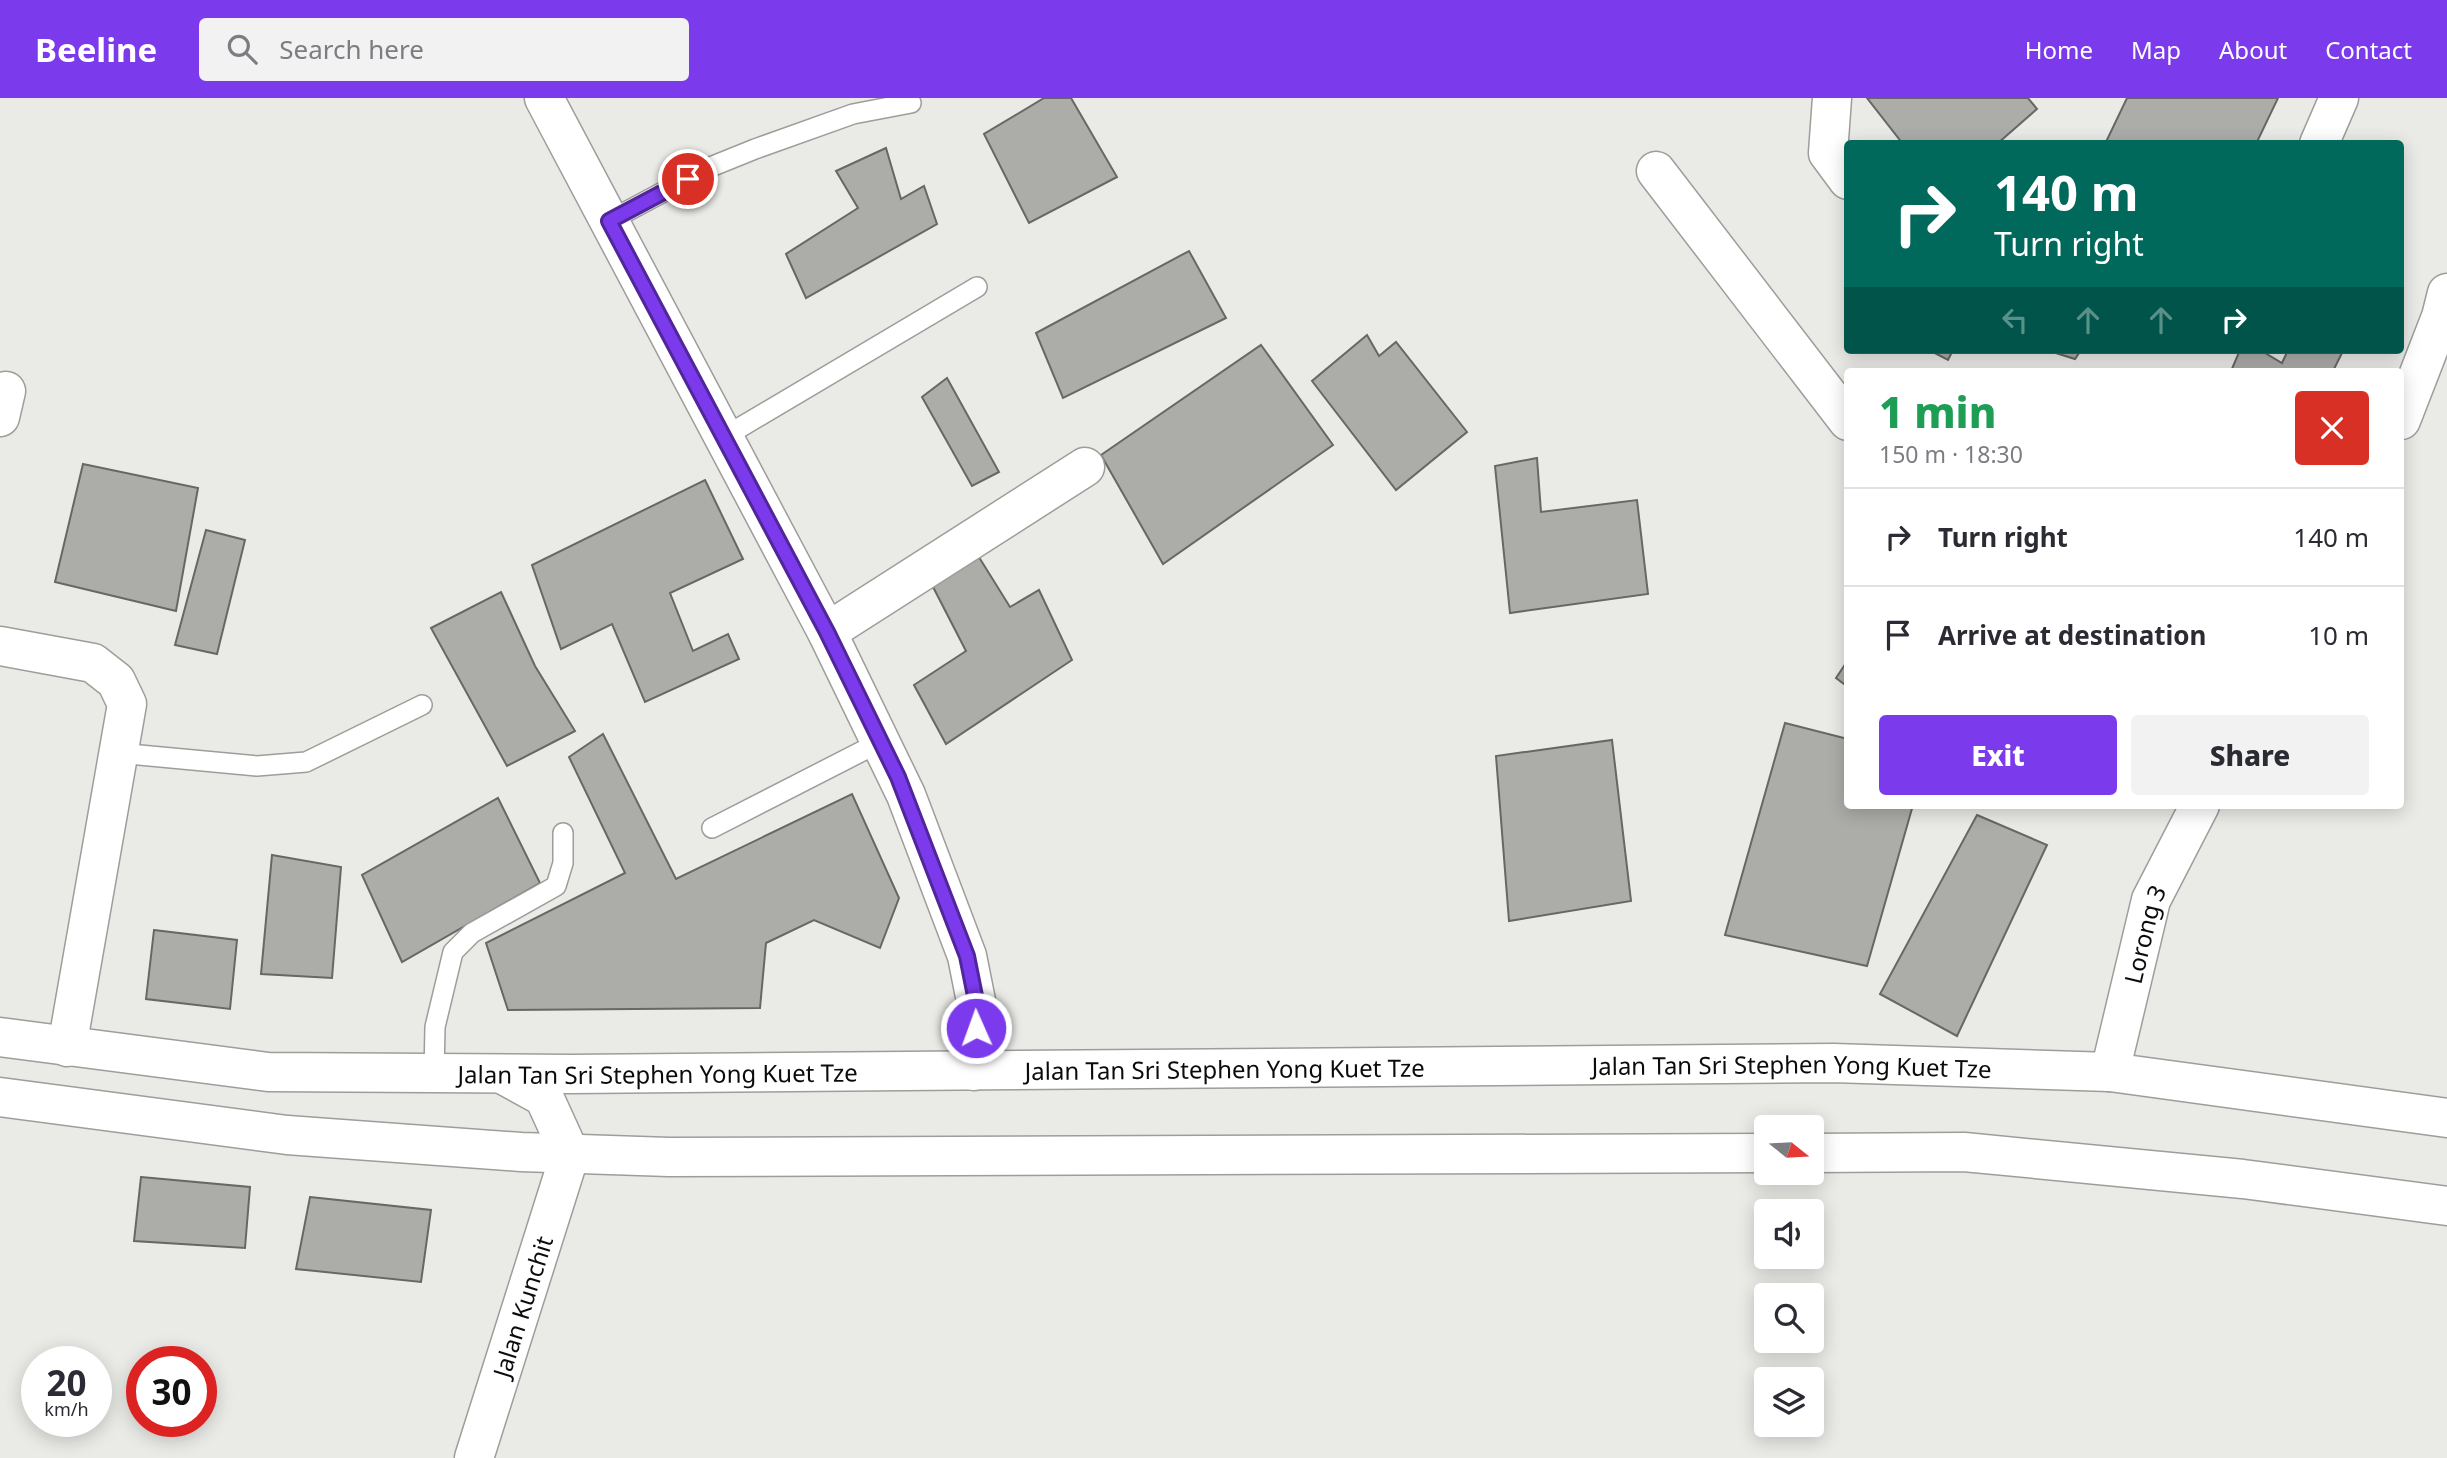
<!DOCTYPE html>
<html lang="en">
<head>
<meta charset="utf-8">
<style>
	:root { --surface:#fff; --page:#f2f2f3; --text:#2b2b33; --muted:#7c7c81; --line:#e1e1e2; --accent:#7c3aed }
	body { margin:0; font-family:"Noto Sans",sans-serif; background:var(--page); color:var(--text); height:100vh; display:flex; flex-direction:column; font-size:26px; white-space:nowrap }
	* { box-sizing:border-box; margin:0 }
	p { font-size:23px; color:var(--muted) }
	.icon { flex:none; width:38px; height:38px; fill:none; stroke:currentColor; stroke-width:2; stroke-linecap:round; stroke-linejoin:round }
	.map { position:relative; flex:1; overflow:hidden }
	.details { position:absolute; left:1844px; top:270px; width:560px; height:441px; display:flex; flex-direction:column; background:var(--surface); border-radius:7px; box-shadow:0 4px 18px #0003 }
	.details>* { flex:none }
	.guide { position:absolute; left:1844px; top:42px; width:560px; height:214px; border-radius:7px; box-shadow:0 4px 18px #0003; background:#00695c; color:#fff; overflow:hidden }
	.needle { width:46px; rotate:108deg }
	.controls { position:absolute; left:1754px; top:1017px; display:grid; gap:14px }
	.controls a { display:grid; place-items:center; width:70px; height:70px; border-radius:7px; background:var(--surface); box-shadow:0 4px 18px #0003; font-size:35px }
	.speed { position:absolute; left:21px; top:1248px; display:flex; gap:14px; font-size:35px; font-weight:700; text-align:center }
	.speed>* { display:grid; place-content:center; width:91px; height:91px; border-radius:50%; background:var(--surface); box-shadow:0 4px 18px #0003; line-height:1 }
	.speed small { font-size:18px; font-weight:400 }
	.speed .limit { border:10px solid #d22; background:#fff; color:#111 }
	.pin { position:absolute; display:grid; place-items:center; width:60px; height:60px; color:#fff; margin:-30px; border:4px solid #fff; border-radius:50%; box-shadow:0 2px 7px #0007 }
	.me { position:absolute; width:77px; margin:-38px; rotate:358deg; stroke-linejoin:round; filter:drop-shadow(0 0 5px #0008) }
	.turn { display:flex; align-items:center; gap:24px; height:147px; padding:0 35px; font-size:32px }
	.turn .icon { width:91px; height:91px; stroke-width:2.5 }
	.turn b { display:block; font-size:49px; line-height:60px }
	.lanes { display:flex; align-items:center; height:66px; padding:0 35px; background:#0003; justify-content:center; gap:35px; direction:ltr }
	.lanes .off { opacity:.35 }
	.round { display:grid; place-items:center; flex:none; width:74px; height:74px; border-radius:7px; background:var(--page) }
	.overview { display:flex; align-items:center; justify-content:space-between; height:119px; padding:0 35px }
	h1 { font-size:42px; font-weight:800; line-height:52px; color:#1e9e55 }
	.button { display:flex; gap:14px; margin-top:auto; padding:14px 35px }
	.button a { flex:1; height:80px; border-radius:7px; background:var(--accent); color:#fff; font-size:28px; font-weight:800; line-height:80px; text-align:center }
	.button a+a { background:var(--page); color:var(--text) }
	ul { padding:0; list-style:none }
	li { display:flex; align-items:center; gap:21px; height:98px; padding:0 35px; border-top:2px solid var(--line) }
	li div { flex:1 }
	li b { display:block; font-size:26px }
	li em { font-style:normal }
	header { display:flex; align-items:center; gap:42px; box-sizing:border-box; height:98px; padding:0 35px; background:var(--accent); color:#fff }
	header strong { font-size:33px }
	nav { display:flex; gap:38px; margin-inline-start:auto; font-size:24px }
	.search { width:490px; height:63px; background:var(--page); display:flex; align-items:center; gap:18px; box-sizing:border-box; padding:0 24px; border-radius:7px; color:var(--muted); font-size:26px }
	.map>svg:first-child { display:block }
	.building { fill:#acaca9; stroke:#676765; stroke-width:2 }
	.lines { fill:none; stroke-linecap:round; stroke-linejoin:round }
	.service-casing { stroke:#9d9d9a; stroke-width:22 }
	.minor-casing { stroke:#9d9d9a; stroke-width:41 }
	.secondary-casing { stroke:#9d9d9a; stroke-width:41 }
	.service { stroke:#fff; stroke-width:19 }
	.minor { stroke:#fff; stroke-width:38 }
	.secondary { stroke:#fff; stroke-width:38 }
	.route-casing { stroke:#51269a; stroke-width:18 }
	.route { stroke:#7c3aed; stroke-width:12 }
	.labels { text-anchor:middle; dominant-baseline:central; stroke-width:5; stroke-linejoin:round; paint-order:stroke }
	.street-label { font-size:24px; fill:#0b0b0a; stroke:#f7f7f4 }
</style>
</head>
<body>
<header>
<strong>Beeline</strong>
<div class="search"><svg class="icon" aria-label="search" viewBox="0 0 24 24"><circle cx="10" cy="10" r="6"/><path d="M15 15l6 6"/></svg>Search here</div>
<nav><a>Home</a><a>Map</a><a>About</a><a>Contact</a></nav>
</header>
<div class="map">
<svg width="2447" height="1360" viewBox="0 0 2447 1360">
	<rect width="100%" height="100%" fill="#eaeae7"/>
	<g class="building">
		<path d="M1044 0H1071L1117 79 1029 125 984 36Z"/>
		<path d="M1867 0H2028L2037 11 1997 46H1903Z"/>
		<path d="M2127 0H2278L2256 46H2105Z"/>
		<path d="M886 50 901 101 924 88 937 126 806 200 786 156 858 110 836 73Z"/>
		<path d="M1189 153 1226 220 1063 300 1036 235Z"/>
		<path d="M1367 237 1379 258 1396 244 1467 334 1396 392 1312 283Z"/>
		<path d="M1261 247 1333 347 1163 466 1101 357Z"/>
		<path d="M1929 252H1953L1948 262Z"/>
		<path d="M2046 252H2081L2075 261Z"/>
		<path d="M2240 252H2260L2282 265 2288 252 2343 253 2333 273H2231Z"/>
		<path d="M947 280 999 374 972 388 922 299Z"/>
		<path d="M1537 360 1541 414 1637 402 1648 496 1510 515 1495 368Z"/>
		<path d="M83 366 198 390 176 513 55 484Z"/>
		<path d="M705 382 743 461 670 495 693 553 728 536 739 561 645 604 612 526 561 551 532 467Z"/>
		<path d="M206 432 245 442 217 556 175 547Z"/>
		<path d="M977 456 1010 509 1039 492 1072 562 946 646 914 587 966 553 931 485Z"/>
		<path d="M501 494 535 568 575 633 507 668 431 530Z"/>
		<path d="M1848 562V589L1836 580Z"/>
		<path d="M1785 625 1848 641V707H1913L1867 868 1725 837Z"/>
		<path d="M603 636 676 781 852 696 899 800 880 850 814 822 766 845 760 910 508 912 486 845 625 775 569 659Z"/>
		<path d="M1612 642 1631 803 1509 823 1496 658Z"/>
		<path d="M498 700 540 785 402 864 362 777Z"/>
		<path d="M1977 717 2047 747 1957 938 1880 896Z"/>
		<path d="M272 757 341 769 332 880 261 876Z"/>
		<path d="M154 832 237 842 230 911 146 901Z"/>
		<path d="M141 1079 250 1089 245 1150 134 1143Z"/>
		<path d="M310 1099 431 1112 421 1184 296 1171Z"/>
	</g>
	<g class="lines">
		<g class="service-casing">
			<g id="service">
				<path d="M609 123 708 70 755 51 853 16 911 5"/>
				<path d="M724 339 977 189"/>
				<path d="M118 655 257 668 306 664 422 607"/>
				<path d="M712 730 882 643"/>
				<path d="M434 976 435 929 453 854 472 835 556 788 563 765V735"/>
			</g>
		</g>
		<g class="minor-casing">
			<g id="minor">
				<path d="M544 0 827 534 906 697 967 858 977 908 974 973"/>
				<path d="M1832 0 1828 55 1848 82"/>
				<path d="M2319 46 2339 0"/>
				<path d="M1656 73 1848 323"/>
				<path d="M0 319 6 293"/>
				<path d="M2401 322 2441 219 2447 195"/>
				<path d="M827 534 1085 369"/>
				<path d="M0 548 93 565 116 583 127 606 67 949"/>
				<path id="s1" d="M2110 974 2151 802 2200 707"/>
				<path id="s2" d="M474 1360 570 1056"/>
			</g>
		</g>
		<g class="secondary-casing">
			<g id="secondary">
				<path id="s3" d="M0 939 268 974 571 976 1833 965 2110 974 2447 1020"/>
				<path d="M502 976 544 999 570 1056"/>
				<path d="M0 999 287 1037 521 1054 669 1059 1766 1055"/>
				<path d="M1811 1055 1964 1054 2243 1081 2447 1108"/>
			</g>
		</g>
		<use href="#service" class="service"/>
		<use href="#minor" class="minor"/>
		<use href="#secondary" class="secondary"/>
	</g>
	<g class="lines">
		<g class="route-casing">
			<path id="route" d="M688 81 609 123 827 534 898 679 967 858 977 908 976 930"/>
		</g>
		<use href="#route" class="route"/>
	</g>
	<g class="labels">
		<g class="street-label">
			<text stroke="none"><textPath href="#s1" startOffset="142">Lorong 3</textPath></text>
			<text stroke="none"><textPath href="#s3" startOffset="1794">Jalan Tan Sri Stephen Yong Kuet Tze</textPath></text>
			<text stroke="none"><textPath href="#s3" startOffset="1227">Jalan Tan Sri Stephen Yong Kuet Tze</textPath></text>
			<text stroke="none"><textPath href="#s3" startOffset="660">Jalan Tan Sri Stephen Yong Kuet Tze</textPath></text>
			<text stroke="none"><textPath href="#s2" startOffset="159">Jalan Kunchit</textPath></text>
		</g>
	</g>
</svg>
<div class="controls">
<a><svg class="needle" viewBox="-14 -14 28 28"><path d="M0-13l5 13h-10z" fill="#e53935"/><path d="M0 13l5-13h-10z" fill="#7c7c81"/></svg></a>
<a><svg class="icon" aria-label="sound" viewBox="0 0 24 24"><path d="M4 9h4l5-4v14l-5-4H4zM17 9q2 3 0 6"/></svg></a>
<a><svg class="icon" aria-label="search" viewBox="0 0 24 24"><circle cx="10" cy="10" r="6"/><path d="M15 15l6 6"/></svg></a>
<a><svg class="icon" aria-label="layers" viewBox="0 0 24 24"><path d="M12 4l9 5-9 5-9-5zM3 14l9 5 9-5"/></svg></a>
</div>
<div class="speed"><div>20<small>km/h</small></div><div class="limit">30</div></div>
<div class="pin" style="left:688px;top:81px;background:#d93025"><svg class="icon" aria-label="arrive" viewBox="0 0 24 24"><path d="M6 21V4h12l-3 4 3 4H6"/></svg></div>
<svg class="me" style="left:976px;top:930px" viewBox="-20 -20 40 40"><circle r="17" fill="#7c3aed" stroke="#fff" stroke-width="3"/><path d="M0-11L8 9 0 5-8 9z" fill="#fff"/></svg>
<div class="guide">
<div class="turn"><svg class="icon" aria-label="right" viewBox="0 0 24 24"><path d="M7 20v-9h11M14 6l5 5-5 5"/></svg><div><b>140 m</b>Turn right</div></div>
<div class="lanes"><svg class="icon off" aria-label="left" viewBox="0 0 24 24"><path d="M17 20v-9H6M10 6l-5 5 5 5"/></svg><svg class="icon off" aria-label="ahead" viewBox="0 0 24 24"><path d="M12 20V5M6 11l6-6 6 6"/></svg><svg class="icon off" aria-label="ahead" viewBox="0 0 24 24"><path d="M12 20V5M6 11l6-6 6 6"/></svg><svg class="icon" aria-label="right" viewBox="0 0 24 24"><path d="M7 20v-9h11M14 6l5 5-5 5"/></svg></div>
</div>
<section class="details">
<div class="overview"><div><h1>1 min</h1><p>150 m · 18:30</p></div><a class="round" style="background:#d93025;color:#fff"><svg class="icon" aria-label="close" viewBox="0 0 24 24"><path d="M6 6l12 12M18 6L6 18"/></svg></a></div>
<ul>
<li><svg class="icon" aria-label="right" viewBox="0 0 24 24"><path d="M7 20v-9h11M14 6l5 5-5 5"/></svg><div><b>Turn right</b></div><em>140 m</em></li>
<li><svg class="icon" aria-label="arrive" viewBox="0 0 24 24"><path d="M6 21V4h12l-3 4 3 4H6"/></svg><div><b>Arrive at destination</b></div><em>10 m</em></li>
</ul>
<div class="button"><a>Exit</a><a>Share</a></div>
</section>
</div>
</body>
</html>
